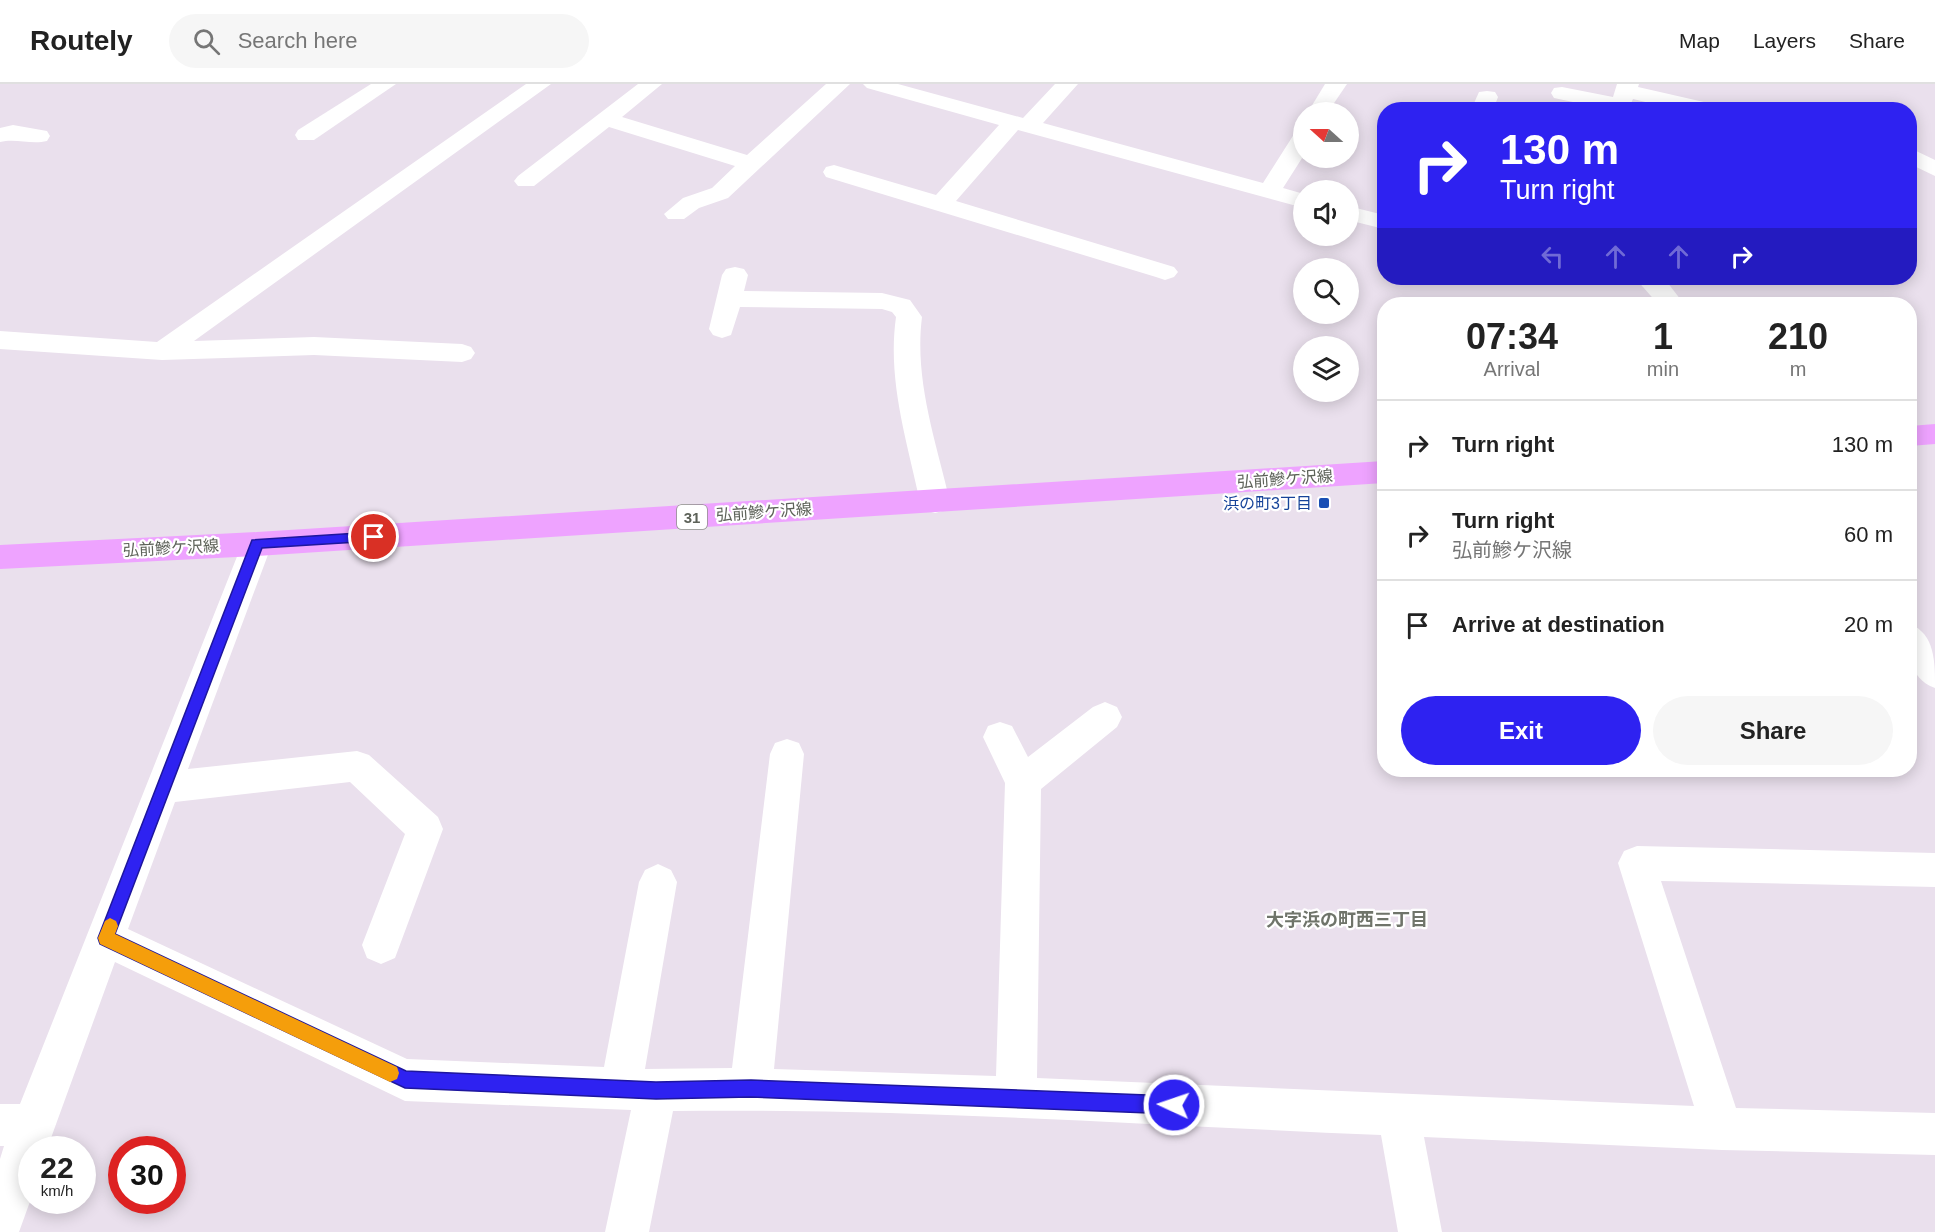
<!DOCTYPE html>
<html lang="en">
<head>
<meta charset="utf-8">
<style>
	:root { --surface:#fff; --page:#f6f6f6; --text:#222; --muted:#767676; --line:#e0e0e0; --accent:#2e22f1 }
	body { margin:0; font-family:Arial,"Noto Sans JP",sans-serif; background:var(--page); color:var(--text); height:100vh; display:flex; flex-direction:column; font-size:22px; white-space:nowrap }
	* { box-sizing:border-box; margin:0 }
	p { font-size:20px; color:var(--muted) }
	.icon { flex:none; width:33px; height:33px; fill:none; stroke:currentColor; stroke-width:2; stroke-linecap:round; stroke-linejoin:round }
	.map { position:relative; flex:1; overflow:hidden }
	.panel { position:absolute; left:1377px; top:213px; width:540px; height:480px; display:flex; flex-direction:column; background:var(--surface); border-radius:24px; box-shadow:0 3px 15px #0003 }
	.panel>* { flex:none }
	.hud { position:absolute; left:1377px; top:18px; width:540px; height:183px; border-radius:24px; box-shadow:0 3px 15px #0003; background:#2e22f1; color:#fff; overflow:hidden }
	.needle { width:39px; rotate:291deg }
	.tools { position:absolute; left:1293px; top:18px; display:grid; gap:12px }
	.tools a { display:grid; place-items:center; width:66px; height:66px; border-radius:50%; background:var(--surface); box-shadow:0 3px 15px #0003; font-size:30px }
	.speed { position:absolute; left:18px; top:1052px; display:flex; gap:12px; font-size:30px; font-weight:700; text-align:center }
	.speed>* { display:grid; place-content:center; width:78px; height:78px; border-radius:50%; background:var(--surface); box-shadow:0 3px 15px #0003; line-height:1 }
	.speed small { font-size:15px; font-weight:400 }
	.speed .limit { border:9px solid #d22; background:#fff; color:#111 }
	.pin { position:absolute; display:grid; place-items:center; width:51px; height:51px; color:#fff; margin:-26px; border:3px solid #fff; border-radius:50%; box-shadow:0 2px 6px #0007 }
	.me { position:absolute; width:66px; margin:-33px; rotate:273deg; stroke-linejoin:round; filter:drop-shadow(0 0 4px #0008) }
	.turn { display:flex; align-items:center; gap:21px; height:126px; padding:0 24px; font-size:27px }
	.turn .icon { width:78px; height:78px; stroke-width:2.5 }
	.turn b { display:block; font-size:42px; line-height:51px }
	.lanes { display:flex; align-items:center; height:57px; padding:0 24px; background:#0003; justify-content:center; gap:30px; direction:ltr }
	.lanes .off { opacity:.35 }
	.eta { display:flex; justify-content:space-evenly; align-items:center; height:102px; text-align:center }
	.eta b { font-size:36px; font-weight:700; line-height:42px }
	.primary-button { display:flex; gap:12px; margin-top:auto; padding:12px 24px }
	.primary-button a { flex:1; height:69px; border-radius:36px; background:var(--accent); color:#fff; font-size:24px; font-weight:700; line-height:69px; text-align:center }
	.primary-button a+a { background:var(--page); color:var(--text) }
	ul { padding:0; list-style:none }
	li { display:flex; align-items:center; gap:18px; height:90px; padding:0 24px; border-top:2px solid var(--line) }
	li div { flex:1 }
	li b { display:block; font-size:22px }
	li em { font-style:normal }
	header { display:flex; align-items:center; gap:36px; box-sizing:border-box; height:84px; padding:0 30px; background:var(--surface); border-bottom:2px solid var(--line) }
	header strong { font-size:28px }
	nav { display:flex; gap:33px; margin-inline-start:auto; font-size:21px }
	.search { width:420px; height:54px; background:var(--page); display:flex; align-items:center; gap:15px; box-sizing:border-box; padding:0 21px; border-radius:33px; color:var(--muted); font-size:22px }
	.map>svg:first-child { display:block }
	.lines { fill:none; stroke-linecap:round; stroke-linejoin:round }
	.minor { fill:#fff; fill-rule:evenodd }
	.primary { fill:#eea3ff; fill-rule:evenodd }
	.route { fill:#2e22f1; stroke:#1e169d; stroke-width:1.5 }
	.slow { fill:#f59e0b }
	.transit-dot { fill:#1a4fb4; stroke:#fff; stroke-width:2 }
	.labels { text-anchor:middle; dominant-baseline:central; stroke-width:4.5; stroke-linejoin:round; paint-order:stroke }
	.shield { fill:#fff; stroke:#8e918b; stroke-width:1.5 }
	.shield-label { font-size:15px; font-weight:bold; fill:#5d6259 }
	.street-label { font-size:16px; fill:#5d6259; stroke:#fff }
	.transit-label { font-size:16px; fill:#164399; stroke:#fff; text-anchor:end }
	.neighbourhood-label { font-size:18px; font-weight:bold; fill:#6f746a; stroke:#fff }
</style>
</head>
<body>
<header>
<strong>Routely</strong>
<div class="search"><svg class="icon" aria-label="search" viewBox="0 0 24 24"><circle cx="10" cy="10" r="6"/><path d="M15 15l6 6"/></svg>Search here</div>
<nav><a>Map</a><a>Layers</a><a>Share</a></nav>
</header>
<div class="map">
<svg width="1935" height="1148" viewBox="0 0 1935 1148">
	<rect width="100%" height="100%" fill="#eae0ed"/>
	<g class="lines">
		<g class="minor">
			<path d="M371 0H396L314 56H298L295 51 298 46Z"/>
			<path d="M526 0H551L194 257 314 253 462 260 471 263 475 269 471 275 462 278 314 271 162 276 0 265V247L157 258Z"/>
			<path d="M638 0H662L622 33 747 71 826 0H850L728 114 699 124 684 135H668L664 130 683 114 712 104 735 82 609 43 534 102H518L514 97 518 92Z"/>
			<path d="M863 0H898L1023 34 1055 0H1078L1043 39 1263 99 1296 47 1304 45V71L1283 104 1304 110V124L1018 46 956 117 1174 183 1178 188 1174 193 1165 196 1156 193 826 93 823 88 826 83 834 81 936 111 999 41 867 4Z"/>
			<path d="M1325 0H1347L1328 28H1308Z"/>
			<path d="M1617 0H1639L1638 3 1717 21 1719 26H1679L1633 15 1628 26H1611L1554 14 1551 9 1554 4 1562 3 1613 13Z"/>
			<path d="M1487 7 1495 8 1498 13 1493 26H1471L1479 8Z"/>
			<path d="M13 41 47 47 50 52 47 57C31 61 16 54 0 58V44Z"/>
			<path d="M1910 64 1935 76V92L1910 80Z"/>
			<path d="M1348 122 1384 131V145L1348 136Z"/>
			<path d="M735 183 744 185 748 191 744 207 882 209 910 216 922 233C914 296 936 357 950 418L946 426 935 429 924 426 920 418C907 357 887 296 896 233L892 228 882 225 740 223 731 251 722 254 713 251 709 245 722 191 726 185Z"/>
			<path d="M1635 194H1664L1684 220H1658Z"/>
			<path d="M257 448 268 452 272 460 188 685 357 667 369 671 438 733 443 745 395 874 381 880 367 874 362 861 405 750 350 698 175 718 128 845 407 975 604 983 639 798 645 786 658 780 671 786 677 798 645 985 732 984 770 670 775 659 787 655 799 659 804 670 774 985 996 992 1005 699 983 653 988 642 1000 638 1012 642 1028 673 1093 623 1105 618 1117 623 1122 633 1117 643 1041 705 1037 994 1694 1022 1618 779 1624 767 1637 762 1935 769V803L1661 797 1736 1024 1935 1029V1071L1722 1066 1424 1053 1442 1148H1398L1381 1051C1145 1041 909 1024 673 1027L649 1148H605L631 1026 405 1017 115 878 47 1065H32V1112L19 1148H0V1075L4 1062H0V1020H20L242 460 246 452Z"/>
			<path d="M1910 540C1935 550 1935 578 1935 604 1907 594 1907 565 1910 540Z"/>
		</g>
		<g class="primary">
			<path d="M1935 340V360L1910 362V342Z"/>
			<path d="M1384 377V399L257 472 0 485V461L257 448Z"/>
		</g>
	</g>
	<path class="route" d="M374 448 380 453 374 457 262 464 115 850 406 987 656 998 751 996 1174 1012 1180 1015 1182 1021 1180 1027 1174 1030 751 1013 656 1015 405 1004 100 860 98 854 252 456Z"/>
	<path class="slow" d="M110 834 116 837 118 842 115 850 397 983 399 989 397 995 390 998 384 995 100 860 98 854 105 837Z"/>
	<rect class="transit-dot" x="1318" y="413" width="12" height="12" rx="3"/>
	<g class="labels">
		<rect class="shield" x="677" y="421" width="30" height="24" rx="4.5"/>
		<g class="shield-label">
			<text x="692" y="433">31</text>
		</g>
		<g class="street-label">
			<text transform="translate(1285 395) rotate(-4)">弘前鰺ケ沢線</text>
			<text transform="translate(764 428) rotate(-4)">弘前鰺ケ沢線</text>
			<text transform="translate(171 464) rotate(-3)">弘前鰺ケ沢線</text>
		</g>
		<g class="transit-label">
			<text x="1312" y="419">浜の町3丁目</text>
		</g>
		<g class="neighbourhood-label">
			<text x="1347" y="836">大字浜の町西三丁目</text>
		</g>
	</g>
</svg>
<div class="tools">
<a><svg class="needle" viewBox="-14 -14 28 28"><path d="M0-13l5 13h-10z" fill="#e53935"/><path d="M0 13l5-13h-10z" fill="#767676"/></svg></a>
<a><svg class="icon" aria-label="sound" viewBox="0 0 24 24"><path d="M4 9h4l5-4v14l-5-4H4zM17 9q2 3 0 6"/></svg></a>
<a><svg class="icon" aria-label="search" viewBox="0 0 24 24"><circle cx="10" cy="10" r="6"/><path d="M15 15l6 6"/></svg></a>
<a><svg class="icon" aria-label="layers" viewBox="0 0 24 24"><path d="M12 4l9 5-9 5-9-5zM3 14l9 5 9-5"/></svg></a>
</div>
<div class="speed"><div>22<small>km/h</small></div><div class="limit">30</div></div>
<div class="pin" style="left:374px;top:453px;background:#d93025"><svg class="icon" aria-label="arrive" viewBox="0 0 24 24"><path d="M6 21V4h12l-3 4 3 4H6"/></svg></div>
<svg class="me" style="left:1174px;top:1021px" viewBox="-20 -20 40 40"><circle r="17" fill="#2e22f1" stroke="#fff" stroke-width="3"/><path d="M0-11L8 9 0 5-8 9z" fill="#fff"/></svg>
<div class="hud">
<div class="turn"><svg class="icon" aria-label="right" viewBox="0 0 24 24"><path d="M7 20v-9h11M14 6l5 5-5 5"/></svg><div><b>130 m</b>Turn right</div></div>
<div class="lanes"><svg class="icon off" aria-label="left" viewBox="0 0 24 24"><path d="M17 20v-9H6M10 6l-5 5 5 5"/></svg><svg class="icon off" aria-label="ahead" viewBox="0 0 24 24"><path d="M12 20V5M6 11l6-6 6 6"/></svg><svg class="icon off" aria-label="ahead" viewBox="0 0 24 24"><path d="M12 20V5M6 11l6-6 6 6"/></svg><svg class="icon" aria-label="right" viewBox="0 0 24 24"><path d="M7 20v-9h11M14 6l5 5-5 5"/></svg></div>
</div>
<section class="panel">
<div class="eta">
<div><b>07:34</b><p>Arrival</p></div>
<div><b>1</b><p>min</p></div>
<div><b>210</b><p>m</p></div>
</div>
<ul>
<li><svg class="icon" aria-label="right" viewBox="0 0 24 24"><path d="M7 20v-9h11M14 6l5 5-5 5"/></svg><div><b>Turn right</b></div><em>130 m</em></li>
<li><svg class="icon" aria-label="right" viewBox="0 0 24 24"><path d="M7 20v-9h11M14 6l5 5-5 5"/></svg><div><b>Turn right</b><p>弘前鰺ケ沢線</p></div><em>60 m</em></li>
<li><svg class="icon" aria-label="arrive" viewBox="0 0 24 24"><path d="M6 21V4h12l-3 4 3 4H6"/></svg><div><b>Arrive at destination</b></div><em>20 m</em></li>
</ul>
<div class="primary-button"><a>Exit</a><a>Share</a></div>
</section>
</div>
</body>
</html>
